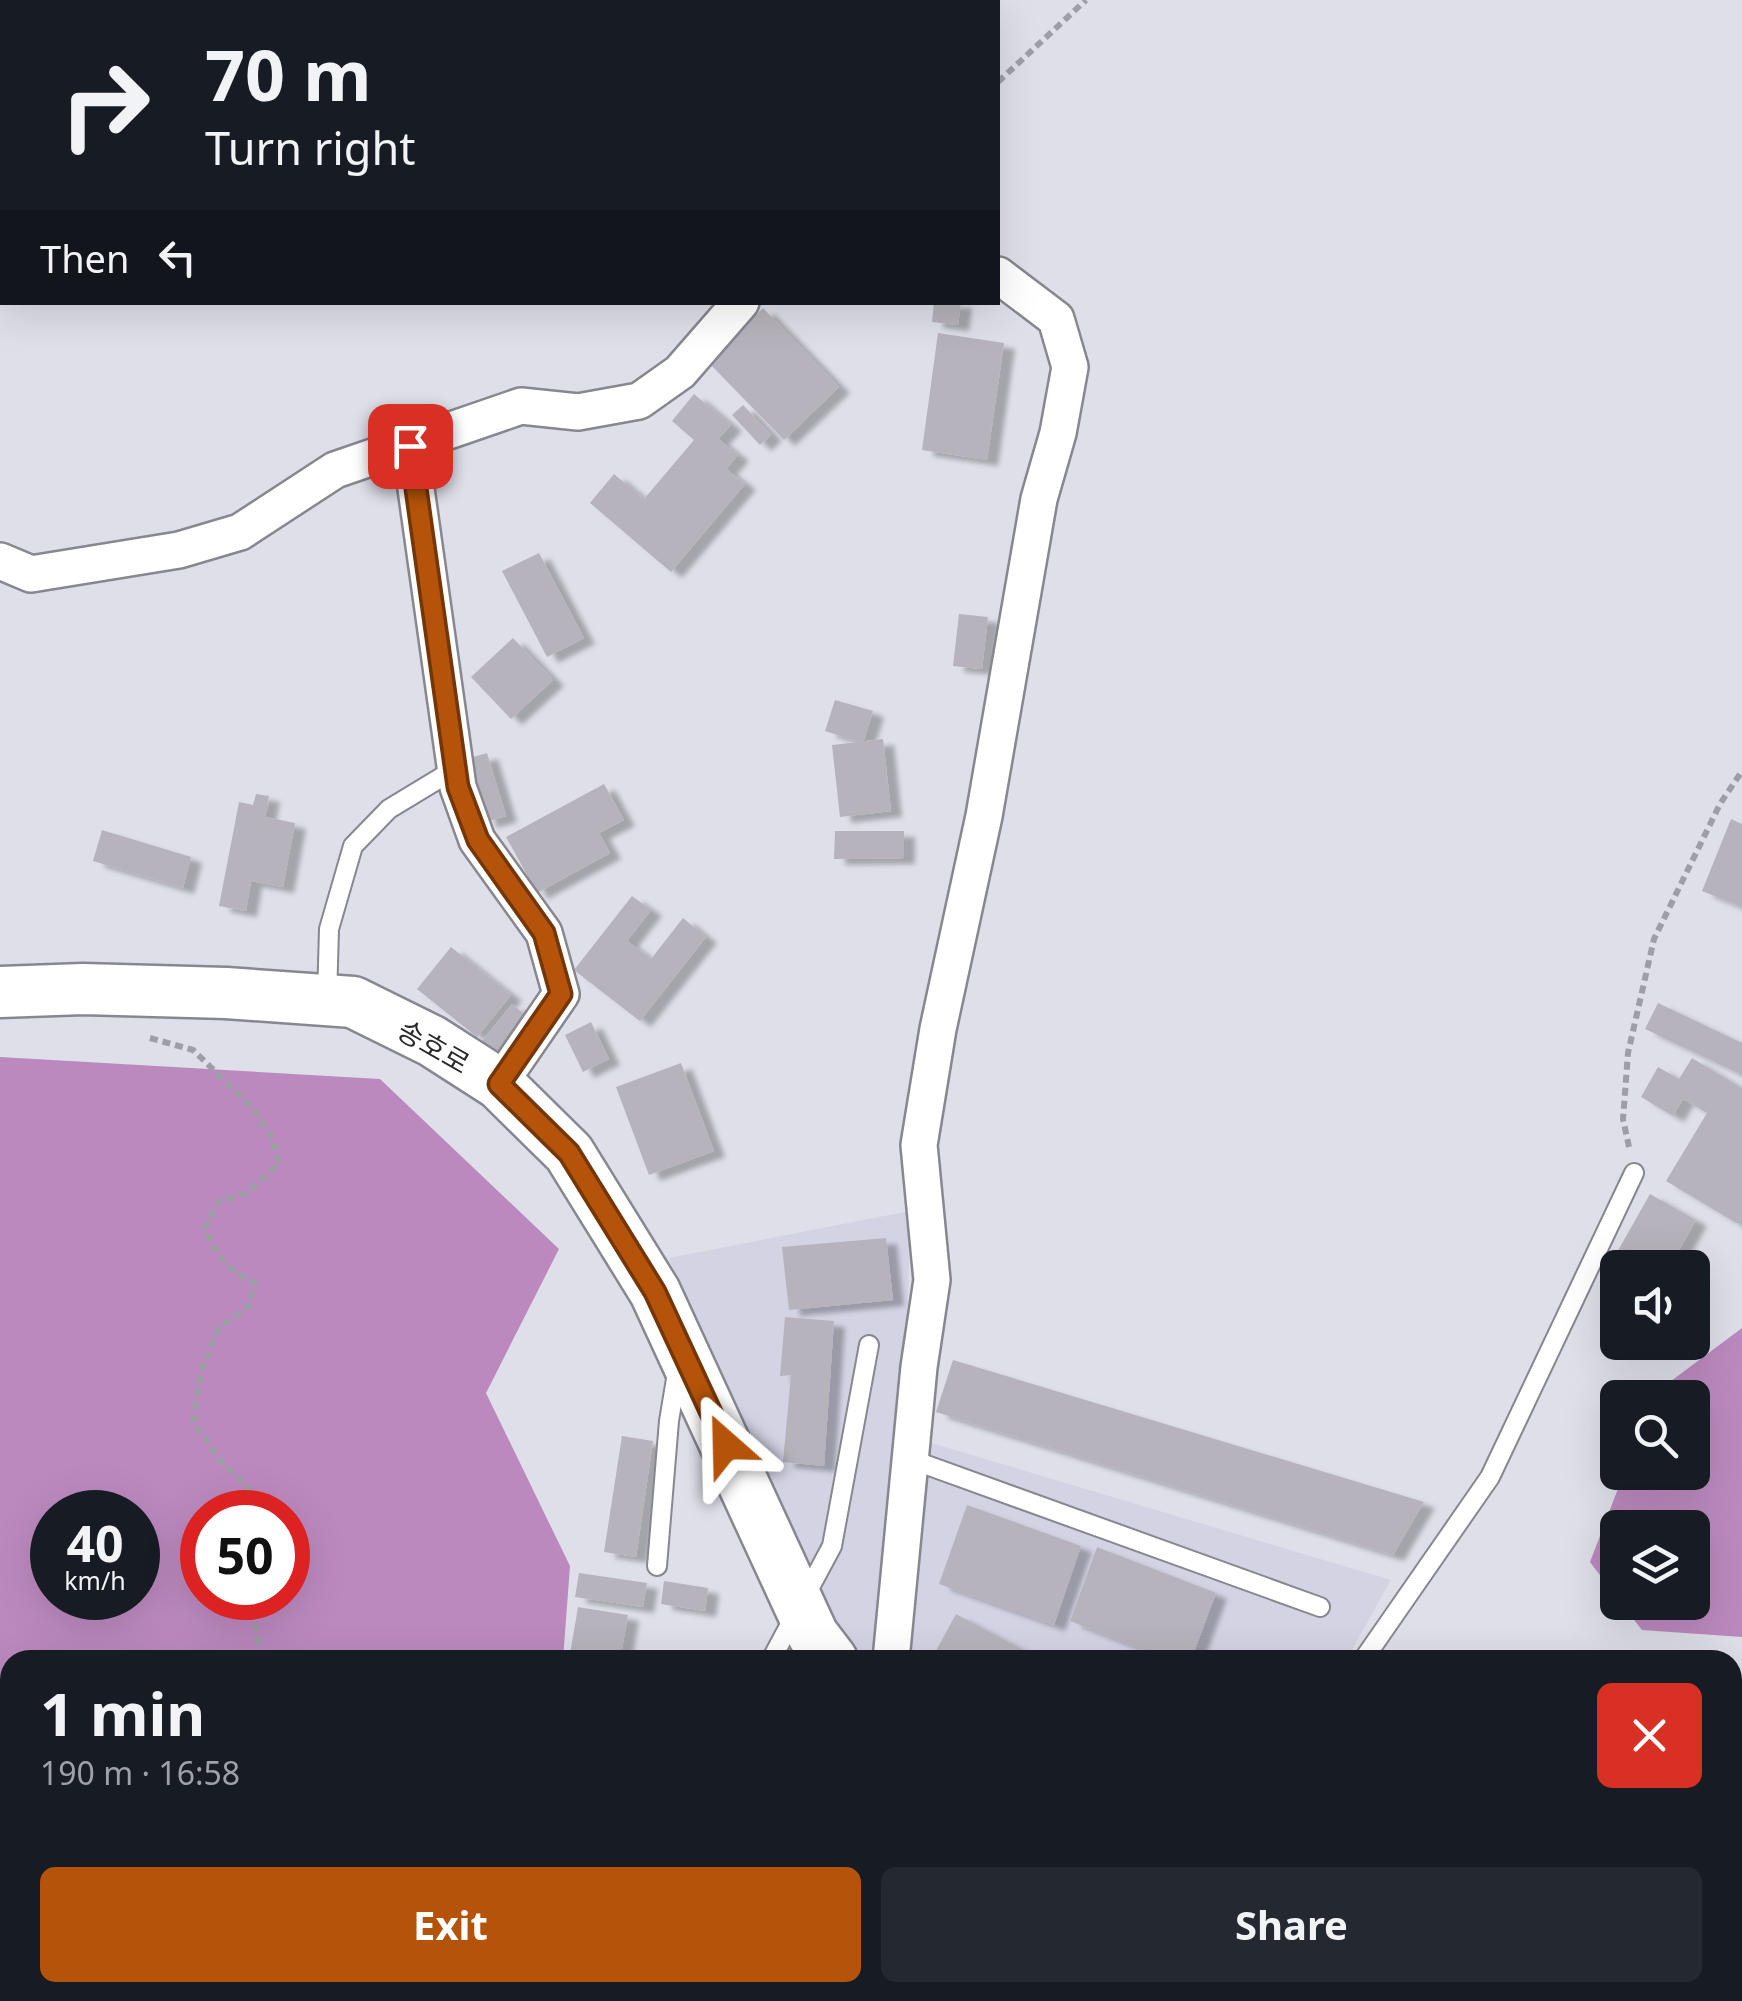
<!DOCTYPE html>
<html lang="en">
<head>
<meta charset="utf-8">
<style>
	:root { --surface:#171b24; --page:#242831; --text:#f1f3f6; --muted:#9ea1a6; --accent:#b45309 }
	body { margin:0; font-family:"Noto Sans","Noto Sans KR",sans-serif; background:var(--page); color:var(--text); height:100vh; display:flex; flex-direction:column; font-size:38px; white-space:nowrap }
	* { box-sizing:border-box; margin:0 }
	p { font-size:32px; color:var(--muted) }
	.icon { flex:none; width:55px; height:55px; fill:none; stroke:currentColor; stroke-width:2; stroke-linecap:round; stroke-linejoin:round }
	.map { position:relative; flex:1; overflow:hidden }
	.side { position:absolute; left:0px; top:1650px; width:1742px; height:352px; display:flex; flex-direction:column; background:var(--surface); border-radius:30px 30px 0 0; box-shadow:0 10px 40px #0002 }
	.side>* { flex:none }
	.hud { position:absolute; left:0px; top:0px; width:1000px; height:305px; box-shadow:0 10px 40px #0002; background:#171b24; color:var(--text); overflow:hidden }
	.controls { position:absolute; left:1600px; top:1250px; display:grid; gap:20px }
	.controls a { display:grid; place-items:center; width:110px; height:110px; border-radius:15px; background:var(--surface); box-shadow:0 10px 40px #0002; font-size:50px }
	.speed { position:absolute; left:30px; top:1490px; display:flex; gap:20px; font-size:50px; font-weight:700; text-align:center }
	.speed>* { display:grid; place-content:center; width:130px; height:130px; border-radius:50%; background:var(--surface); box-shadow:0 10px 40px #0002; line-height:1 }
	.speed small { font-size:25px; font-weight:400 }
	.speed .limit { border:15px solid #d22; background:#fff; color:#111 }
	.pin { position:absolute; display:grid; place-items:center; width:85px; height:85px; color:#fff; margin:-42px; border-radius:20px; box-shadow:0 5px 15px #0006 }
	.me { position:absolute; width:110px; margin:-55px; rotate:335deg; stroke-linejoin:round; filter:drop-shadow(0 0 8px #0008) }
	.turn { display:flex; align-items:center; gap:35px; height:210px; padding:0 40px; font-size:45px }
	.turn .icon { width:130px; height:130px; stroke-width:2.5 }
	.turn b { display:block; font-size:70px; line-height:85px }
	.then { display:flex; align-items:center; height:95px; padding:0 40px; background:#0003; gap:20px; font-size:38px }
	.round { display:grid; place-items:center; flex:none; width:105px; height:105px; border-radius:15px; background:var(--page) }
	.headline { display:flex; align-items:center; justify-content:space-between; height:170px; padding:0 40px }
	h1 { font-size:60px; font-weight:700; line-height:75px }
	.primary-button { display:flex; gap:20px; margin-top:auto; padding:20px 40px }
	.primary-button a { flex:1; height:115px; border-radius:15px; background:var(--accent); color:#fff; font-size:40px; font-weight:700; line-height:115px; text-align:center }
	.primary-button a+a { background:var(--page); color:var(--text) }
	.map>svg:first-child { display:block }
	.built { fill:#d3d3e4 }
	.forest { fill:#bc89bf; fill-rule:evenodd }
	.lines { fill:none; stroke-linecap:round; stroke-linejoin:round }
	.stream { stroke:#82baef; stroke-width:11 }
	.building { fill:#b6b3bc; filter:url(#shadow) }
	.service-casing { stroke:#878790; stroke-width:22 }
	.minor-casing { stroke:#878790; stroke-width:40 }
	.secondary-casing { stroke:#878790; stroke-width:55 }
	.path { stroke:#9e9ea6; stroke-width:6; stroke-dasharray:8 5; stroke-linecap:butt }
	.service { stroke:#fff; stroke-width:18 }
	.minor { stroke:#fff; stroke-width:35 }
	.secondary { stroke:#fff; stroke-width:50 }
	.route-casing { stroke:#753606; stroke-width:25 }
	.route { stroke:#b45309; stroke-width:18 }
	.labels { text-anchor:middle; dominant-baseline:central; stroke-width:9; stroke-linejoin:round; paint-order:stroke }
	.street-label { font-size:28px; fill:#2a2a2d; stroke:#fff }
</style>
</head>
<body>
<div class="map">
<svg width="1742" height="2001" viewBox="0 0 1742 2001">
	<defs>
		<filter id="shadow"><feDropShadow dx="11" dy="6" stdDeviation="2.5" flood-color="#0004"/></filter>
	</defs>
	<rect width="100%" height="100%" fill="#dfdfe9"/>
	<g class="built">
		<path d="M910 1211 907 1346 928 1442 1391 1580 1346 1660H858L846 1636 760 1498 669 1258Z"/>
		<path d="M1371 1992 1393 2001H815L814 1993Z"/>
	</g>
	<g class="forest">
		<path d="M0 1057 380 1079 559 1249 486 1393 570 1566 563 1660H10V1992H574L576 2001H0ZM52 1512H138V1598H52ZM202 1512H288V1598H202Z"/>
		<path d="M1742 1328V1637L1642 1630 1621 1603 1692 1602V1528H1618L1617 1598 1590 1562 1624 1473 1692 1472V1398L1653 1397 1655 1393Z"/>
		<path d="M1742 1722V2001H1523L1507 1993 1732 1992V1745L1739 1736Z"/>
	</g>
	<g class="lines">
		<g class="stream">
			<path d="M172 2 175 0"/>
			<path d="M0 164 2 162"/>
		</g>
	</g>
	<g class="building">
		<path d="M934 302H961L958 325 932 322Z"/>
		<path d="M763 308 839 387 784 440 708 362Z"/>
		<path d="M938 333 1004 343 987 460 922 450Z"/>
		<path d="M694 394 731 425 718 439 738 455 726 469 745 484 671 572 590 503 614 474 644 499 694 440 672 421Z"/>
		<path d="M743 405 771 435 760 445 732 415Z"/>
		<path d="M539 553 584 638 547 657 502 571Z"/>
		<path d="M959 614 988 617 982 669 953 666Z"/>
		<path d="M513 638 553 680 511 719 471 677Z"/>
		<path d="M835 700 873 711 863 743 825 731Z"/>
		<path d="M883 739 891 811 840 817 832 745Z"/>
		<path d="M487 753 506 816 486 822 466 759Z"/>
		<path d="M604 784 624 820 599 833 610 853 537 893 506 837Z"/>
		<path d="M256 794 269 796 265 817 295 823 283 887 251 881 246 911 219 906 239 802 253 805Z"/>
		<path d="M1731 819 1742 824V907L1702 891Z"/>
		<path d="M102 830 191 857 183 888 93 861Z"/>
		<path d="M835 831H904V858L834 859Z"/>
		<path d="M632 896 651 910 627 941 651 959 683 918 706 937 640 1021 574 970Z"/>
		<path d="M451 947 511 995 477 1037 417 989Z"/>
		<path d="M1658 1003 1742 1043V1075L1645 1029Z"/>
		<path d="M512 1004 533 1021 499 1061 479 1045Z"/>
		<path d="M591 1022 609 1059 583 1072 565 1035Z"/>
		<path d="M1692 1058 1742 1088V1218L1738 1224 1666 1181 1707 1113 1683 1099 1673 1116 1641 1097 1658 1067 1679 1079Z"/>
		<path d="M681 1063 714 1151 649 1175 616 1087Z"/>
		<path d="M1650 1194 1696 1220 1669 1268H1618V1286L1603 1277Z"/>
		<path d="M886 1238 893 1300 789 1310 782 1247Z"/>
		<path d="M785 1317 834 1321 824 1466 783 1462 791 1375 780 1376Z"/>
		<path d="M953 1360 1424 1502 1393 1555 936 1412Z"/>
		<path d="M622 1436 653 1441 636 1557 604 1552Z"/>
		<path d="M967 1505 1081 1546 1054 1625 939 1584Z"/>
		<path d="M1097 1547 1216 1593 1191 1660H1170L1070 1621Z"/>
		<path d="M579 1573 647 1583 643 1607 575 1597Z"/>
		<path d="M664 1581 708 1588 705 1611 661 1604Z"/>
		<path d="M578 1607 628 1615 620 1660H569Z"/>
		<path d="M956 1614 1042 1660H931Z"/>
		<path d="M846 1992H879L875 2001H843Z"/>
		<path d="M1124 1992 1121 2001H979L964 1993Z"/>
		<path d="M1182 1992H1234L1232 2001H1180Z"/>
		<path d="M1279 1992H1327L1324 2001H1301Z"/>
	</g>
	<g class="lines">
		<g class="service-casing">
			<g id="service">
				<path d="M327 999 329 929 353 846 389 809 455 769"/>
				<path d="M910 1459 1320 1607"/>
				<path d="M657 1566 669 1421 677 1373"/>
				<path d="M771 1660 832 1546 869 1345"/>
				<path d="M1363 1660 1490 1477 1634 1173"/>
				<path d="M1239 1992 1246 2001"/>
				<path d="M686 2001 693 1992"/>
				<path d="M1173 2001 1175 1992"/>
			</g>
		</g>
		<g class="minor-casing">
			<g id="minor">
				<path d="M410 446 458 787 477 840 544 933 561 994 499 1084"/>
				<path d="M0 561 31 574 179 550 240 532 335 470 521 406 578 412 639 401 680 372 741 302"/>
				<path d="M891 1660 919 1367 932 1280 919 1145 938 1029 984 816 1039 499 1058 433 1070 367 1056 319 998 275"/>
			</g>
		</g>
		<g class="secondary-casing">
			<g id="secondary">
				<path d="M0 992 83 989 226 993 353 1002 432 1041 499 1084 569 1153 655 1292 813 1635 832 1660"/>
				<path d="M1475 1992 1494 2001"/>
			</g>
		</g>
		<g class="path">
			<path d="M139 2 142 0"/>
			<path d="M224 2 227 0"/>
			<path d="M998 82 1086 0"/>
			<path d="M0 128 2 126"/>
			<path d="M0 212 2 210"/>
			<path d="M150 1038 193 1050 253 1108 273 1140 279 1164 246 1193 218 1202 205 1228C216 1256 228 1269 254 1283L250 1305 218 1329 201 1372 193 1422 221 1461 247 1486 255 1512"/>
			<path d="M1629 1147 1623 1119 1628 1053 1654 939 1720 804 1742 771"/>
			<path d="M251 1598 261 1660"/>
			<path d="M463 1992 471 2001"/>
		</g>
		<use href="#service" class="service"/>
		<use href="#minor" class="minor"/>
		<use href="#secondary" class="secondary"/>
	</g>
	<g class="lines">
		<g class="route-casing">
			<path id="route" d="M410 446 458 787 478 840 544 933 561 994 499 1084 569 1153 655 1292 726 1445"/>
		</g>
		<use href="#route" class="route"/>
	</g>
	<g class="labels">
		<g class="street-label">
			<text transform="translate(434 1046) rotate(30)">송호로</text>
		</g>
	</g>
</svg>
<div class="controls">
<a><svg class="icon" aria-label="sound" viewBox="0 0 24 24"><path d="M4 9h4l5-4v14l-5-4H4zM17 9q2 3 0 6"/></svg></a>
<a><svg class="icon" aria-label="search" viewBox="0 0 24 24"><circle cx="10" cy="10" r="6"/><path d="M15 15l6 6"/></svg></a>
<a><svg class="icon" aria-label="layers" viewBox="0 0 24 24"><path d="M12 4l9 5-9 5-9-5zM3 14l9 5 9-5"/></svg></a>
</div>
<div class="speed"><div>40<small>km/h</small></div><div class="limit">50</div></div>
<div class="pin" style="left:410px;top:446px;background:#d93025"><svg class="icon" aria-label="arrive" viewBox="0 0 24 24"><path d="M6 21V4h12l-3 4 3 4H6"/></svg></div>
<svg class="me" style="left:726px;top:1445px" viewBox="-20 -20 40 40"><path d="M0-17L14 15 0 8-14 15z" fill="#b45309" stroke="#fff" stroke-width="4"/></svg>
<div class="hud">
<div class="turn"><svg class="icon" aria-label="right" viewBox="0 0 24 24"><path d="M7 20v-9h11M14 6l5 5-5 5"/></svg><div><b>70 m</b>Turn right</div></div>
<div class="then">Then<svg class="icon" aria-label="left" viewBox="0 0 24 24"><path d="M17 20v-9H6M10 6l-5 5 5 5"/></svg></div>
</div>
<section class="side">
<div class="headline"><div><h1>1 min</h1><p>190 m · 16:58</p></div><a class="round" style="background:#d93025;color:#fff"><svg class="icon" aria-label="close" viewBox="0 0 24 24"><path d="M6 6l12 12M18 6L6 18"/></svg></a></div>
<div class="primary-button"><a>Exit</a><a>Share</a></div>
</section>
</div>
</body>
</html>
